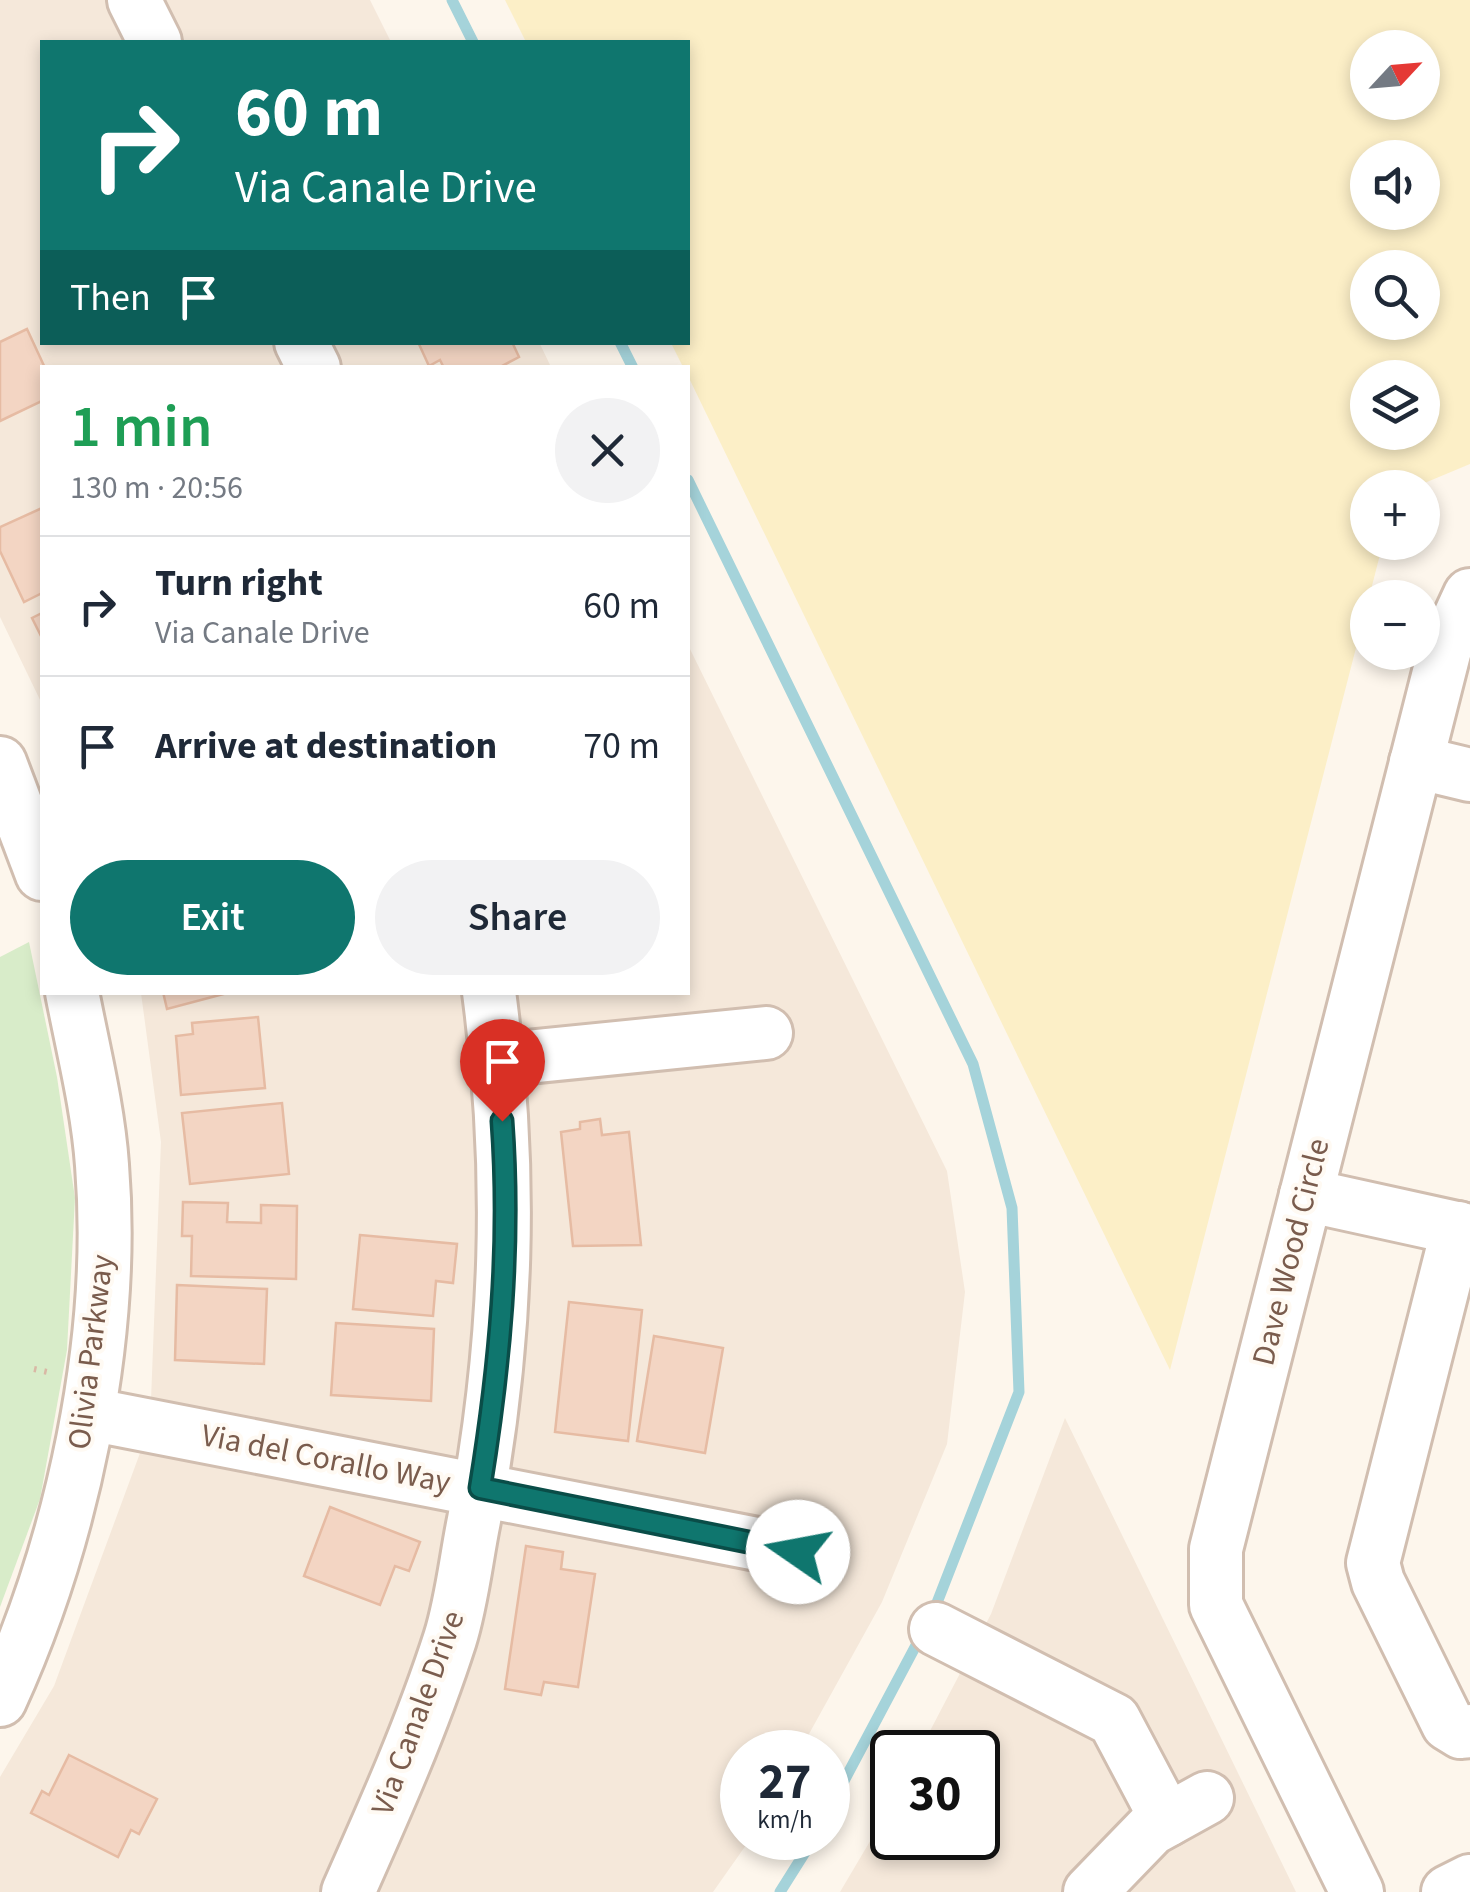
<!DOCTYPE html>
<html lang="en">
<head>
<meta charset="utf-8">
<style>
	:root { --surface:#fff; --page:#f2f2f3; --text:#1f2937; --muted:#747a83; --line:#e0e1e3; --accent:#0f766e }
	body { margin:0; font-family:"Source Sans 3",sans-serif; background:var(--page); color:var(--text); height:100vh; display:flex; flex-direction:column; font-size:38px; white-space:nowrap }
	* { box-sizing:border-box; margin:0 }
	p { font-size:32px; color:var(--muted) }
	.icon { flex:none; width:55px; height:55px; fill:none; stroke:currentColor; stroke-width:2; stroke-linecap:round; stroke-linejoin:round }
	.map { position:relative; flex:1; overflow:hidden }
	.details { position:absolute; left:40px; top:365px; width:650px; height:630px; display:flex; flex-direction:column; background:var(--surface); border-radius:0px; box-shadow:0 5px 15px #0003 }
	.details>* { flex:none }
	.banner { position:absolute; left:40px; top:40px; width:650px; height:305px; border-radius:0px; box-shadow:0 5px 15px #0003; background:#0f766e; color:#fff; overflow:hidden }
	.needle { width:65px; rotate:64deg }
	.buttons { position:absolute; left:1350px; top:30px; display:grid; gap:20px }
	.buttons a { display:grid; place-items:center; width:90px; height:90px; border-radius:50%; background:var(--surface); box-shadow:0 5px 15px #0003; font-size:50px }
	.speed { position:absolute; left:720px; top:1730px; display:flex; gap:20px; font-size:50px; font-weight:700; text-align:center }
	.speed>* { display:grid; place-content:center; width:130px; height:130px; border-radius:50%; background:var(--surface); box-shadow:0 5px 15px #0003; line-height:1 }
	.speed small { font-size:25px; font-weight:400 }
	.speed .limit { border:5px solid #111; border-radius:15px; background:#fff; color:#111 }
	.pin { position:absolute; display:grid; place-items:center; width:85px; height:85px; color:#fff; margin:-102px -42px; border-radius:50% 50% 50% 0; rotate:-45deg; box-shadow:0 0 10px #0007 }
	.pin .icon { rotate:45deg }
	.me { position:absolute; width:110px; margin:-55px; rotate:282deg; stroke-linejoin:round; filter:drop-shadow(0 0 8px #0008) }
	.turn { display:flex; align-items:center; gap:35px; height:210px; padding:0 30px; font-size:45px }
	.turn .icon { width:130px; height:130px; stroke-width:2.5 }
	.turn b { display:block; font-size:70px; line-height:85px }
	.then { display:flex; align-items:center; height:95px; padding:0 30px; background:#0003; gap:20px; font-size:38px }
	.round { display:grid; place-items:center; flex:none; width:105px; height:105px; border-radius:52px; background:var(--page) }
	.summary { display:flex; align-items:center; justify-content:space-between; height:170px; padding:0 30px }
	h1 { font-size:60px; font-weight:600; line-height:75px; color:#1e9e55 }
	.cta { display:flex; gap:20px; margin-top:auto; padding:20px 30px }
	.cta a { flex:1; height:115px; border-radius:60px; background:var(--accent); color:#fff; font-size:40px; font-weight:600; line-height:115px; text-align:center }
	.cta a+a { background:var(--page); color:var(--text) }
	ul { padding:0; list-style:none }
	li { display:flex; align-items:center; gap:30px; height:140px; padding:0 30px; border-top:2px solid var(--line) }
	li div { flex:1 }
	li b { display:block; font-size:38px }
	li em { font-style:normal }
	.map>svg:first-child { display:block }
	.residential { fill:#f5e8da }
	.green { fill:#d8ecc9 }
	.sand { fill:#fcefc7; fill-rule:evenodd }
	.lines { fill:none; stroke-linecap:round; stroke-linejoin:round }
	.stream { stroke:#a5d3da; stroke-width:11 }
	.building { fill:#f3d5c3; stroke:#e6bba3; stroke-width:2.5 }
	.minor-casing { stroke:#d1beb0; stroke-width:58 }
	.path { stroke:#d9b8a5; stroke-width:6; stroke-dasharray:2.5 8; stroke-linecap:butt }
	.minor { stroke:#fff; stroke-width:52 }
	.route-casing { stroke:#0a4d48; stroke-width:25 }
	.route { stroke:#0f766e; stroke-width:18 }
	.labels { text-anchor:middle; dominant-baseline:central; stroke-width:8; stroke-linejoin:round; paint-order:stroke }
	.street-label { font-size:32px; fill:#7a5c4d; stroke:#fffaf3 }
</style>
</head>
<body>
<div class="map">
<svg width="1470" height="1892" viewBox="0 0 1470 1892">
	<rect width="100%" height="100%" fill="#fdf6ec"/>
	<g class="residential">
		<path d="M0 0H370L391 42H42V342H539L551 367 42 368V704L0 617Z"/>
		<path d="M688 645 947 1171 965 1292 947 1444 882 1602 799 1752H742V1838H751L713 1892H0V1777L54 1686 150 1426 161 1142 141 993 688 992Z"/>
		<path d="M1065 1418 1296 1892H840L892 1804V1838H978V1752H919L991 1614Z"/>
	</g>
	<path class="green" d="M29 942 57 1077 75 1198 67 1350 40 1499 0 1607V957Z"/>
	<path class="sand" d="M505 0H1470V464L1415 487 1368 488V542L1383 543 1170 1370 688 376V368L683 367 671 343 688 342V42H526ZM1368 48H1422V102H1368ZM1368 158H1422V212H1368ZM1368 268H1422V322H1368ZM1368 378H1422V432H1368Z"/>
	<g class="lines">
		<g class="stream">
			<path d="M452 0 473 42"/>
			<path d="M620 342 633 368"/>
			<path d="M688 480 973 1064 1012 1208 1019 1392 933 1613"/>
			<path d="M828 1811 922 1634"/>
			<path d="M780 1892 814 1838"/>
		</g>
	</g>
	<g class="building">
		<path d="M27 329 45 368 42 401 0 421V342Z"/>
		<path d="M418 342H512L519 357 498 368H444L440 360 429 366Z"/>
		<path d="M42 508V593L24 602 0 551V527Z"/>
		<path d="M42 613V638L32 618Z"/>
		<path d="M163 992H231L167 1009Z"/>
		<path d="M258 1017 265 1088 181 1095 176 1036 193 1034 192 1023Z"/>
		<path d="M282 1103 289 1174 190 1184 182 1113Z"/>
		<path d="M600 1119 602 1135 629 1132 641 1245 573 1246 561 1132 580 1129V1122Z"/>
		<path d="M183 1202 228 1203 227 1222 261 1223V1205L297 1206 296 1279 191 1276 192 1236H182Z"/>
		<path d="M360 1235 457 1244 453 1283 436 1281 433 1316 353 1309Z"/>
		<path d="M177 1285 267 1289 264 1364 175 1360Z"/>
		<path d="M569 1302 642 1310 628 1441 555 1432Z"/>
		<path d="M336 1323 434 1329 431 1401 331 1395Z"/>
		<path d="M654 1336 723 1348 705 1453 637 1441Z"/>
		<path d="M330 1507 420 1542 409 1571 395 1566 380 1605 304 1576Z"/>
		<path d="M526 1546 563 1552 561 1569 595 1574 578 1687 544 1682 541 1695 505 1689Z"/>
		<path d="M69 1755 157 1799 139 1834 131 1830 118 1857 31 1813 42 1791 49 1795Z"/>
	</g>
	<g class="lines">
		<g class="minor-casing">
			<g id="minor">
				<path d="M134 0 155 42"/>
				<path d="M301 342 314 368"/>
				<path d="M1416 762 1470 775"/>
				<path d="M0 763 42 874"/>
				<path d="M498 1060 766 1033"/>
				<path d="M1306 1195 1470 1231"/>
				<path d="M1458 1228 1373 1563 1378 1582 1448 1724 1461 1732 1470 1731"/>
				<path d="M89 1414 798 1552"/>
				<path d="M936 1629 1114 1720 1167 1820"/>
				<path d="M0 1700C72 1542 116 1340 102 1165 98 1108 83 1049 72 992"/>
				<path d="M348 1892C385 1809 422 1726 450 1639 462 1601 466 1559 474 1520 508 1341 513 1173 489 992"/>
				<path d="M1090 1892 1151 1829 1207 1798"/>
				<path d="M1357 1892 1216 1605V1549L1445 649 1470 595"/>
				<path d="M1448 1892 1470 1881"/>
			</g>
		</g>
		<path class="path" d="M34 1369 52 1373"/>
		<use href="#minor" class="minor"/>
	</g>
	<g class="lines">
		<g class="route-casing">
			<path id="route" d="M502 1121C511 1245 500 1365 480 1488L798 1552"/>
		</g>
		<use href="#route" class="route"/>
	</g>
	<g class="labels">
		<g class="street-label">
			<text transform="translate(1291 1252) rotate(-76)">Dave Wood Circle</text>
			<text transform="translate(91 1352) rotate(-83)">Olivia Parkway</text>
			<text transform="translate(326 1459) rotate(11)">Via del Corallo Way</text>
			<text transform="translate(418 1713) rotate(-70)">Via Canale Drive</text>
		</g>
	</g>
</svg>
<div class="buttons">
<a><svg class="needle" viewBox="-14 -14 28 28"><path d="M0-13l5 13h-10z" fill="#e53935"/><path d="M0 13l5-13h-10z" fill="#747a83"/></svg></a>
<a><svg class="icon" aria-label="sound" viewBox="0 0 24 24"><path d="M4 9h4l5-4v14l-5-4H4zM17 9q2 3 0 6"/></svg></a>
<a><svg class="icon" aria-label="search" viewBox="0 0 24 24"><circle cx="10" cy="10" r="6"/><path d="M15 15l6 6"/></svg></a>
<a><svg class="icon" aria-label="layers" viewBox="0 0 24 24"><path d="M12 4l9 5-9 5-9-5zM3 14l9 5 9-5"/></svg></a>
<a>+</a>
<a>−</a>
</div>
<div class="speed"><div>27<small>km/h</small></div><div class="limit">30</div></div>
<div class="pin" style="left:502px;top:1121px;background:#d93025"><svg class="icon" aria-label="arrive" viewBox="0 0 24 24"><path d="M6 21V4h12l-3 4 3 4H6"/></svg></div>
<svg class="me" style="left:798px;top:1552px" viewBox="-20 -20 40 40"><circle r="19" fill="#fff"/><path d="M0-13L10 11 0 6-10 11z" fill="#0f766e"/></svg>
<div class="banner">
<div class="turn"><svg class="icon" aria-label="right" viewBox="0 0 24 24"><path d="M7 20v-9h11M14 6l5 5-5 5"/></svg><div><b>60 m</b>Via Canale Drive</div></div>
<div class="then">Then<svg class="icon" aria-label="arrive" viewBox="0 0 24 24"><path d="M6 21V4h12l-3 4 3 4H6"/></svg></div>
</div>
<section class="details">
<div class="summary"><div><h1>1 min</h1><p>130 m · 20:56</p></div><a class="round"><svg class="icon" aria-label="close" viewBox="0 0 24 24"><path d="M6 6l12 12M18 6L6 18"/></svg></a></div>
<ul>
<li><svg class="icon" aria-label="right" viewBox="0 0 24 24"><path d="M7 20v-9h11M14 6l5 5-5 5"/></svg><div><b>Turn right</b><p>Via Canale Drive</p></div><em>60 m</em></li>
<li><svg class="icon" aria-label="arrive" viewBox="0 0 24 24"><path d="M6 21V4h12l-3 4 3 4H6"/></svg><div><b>Arrive at destination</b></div><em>70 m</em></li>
</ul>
<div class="cta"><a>Exit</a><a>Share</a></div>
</section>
</div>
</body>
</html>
